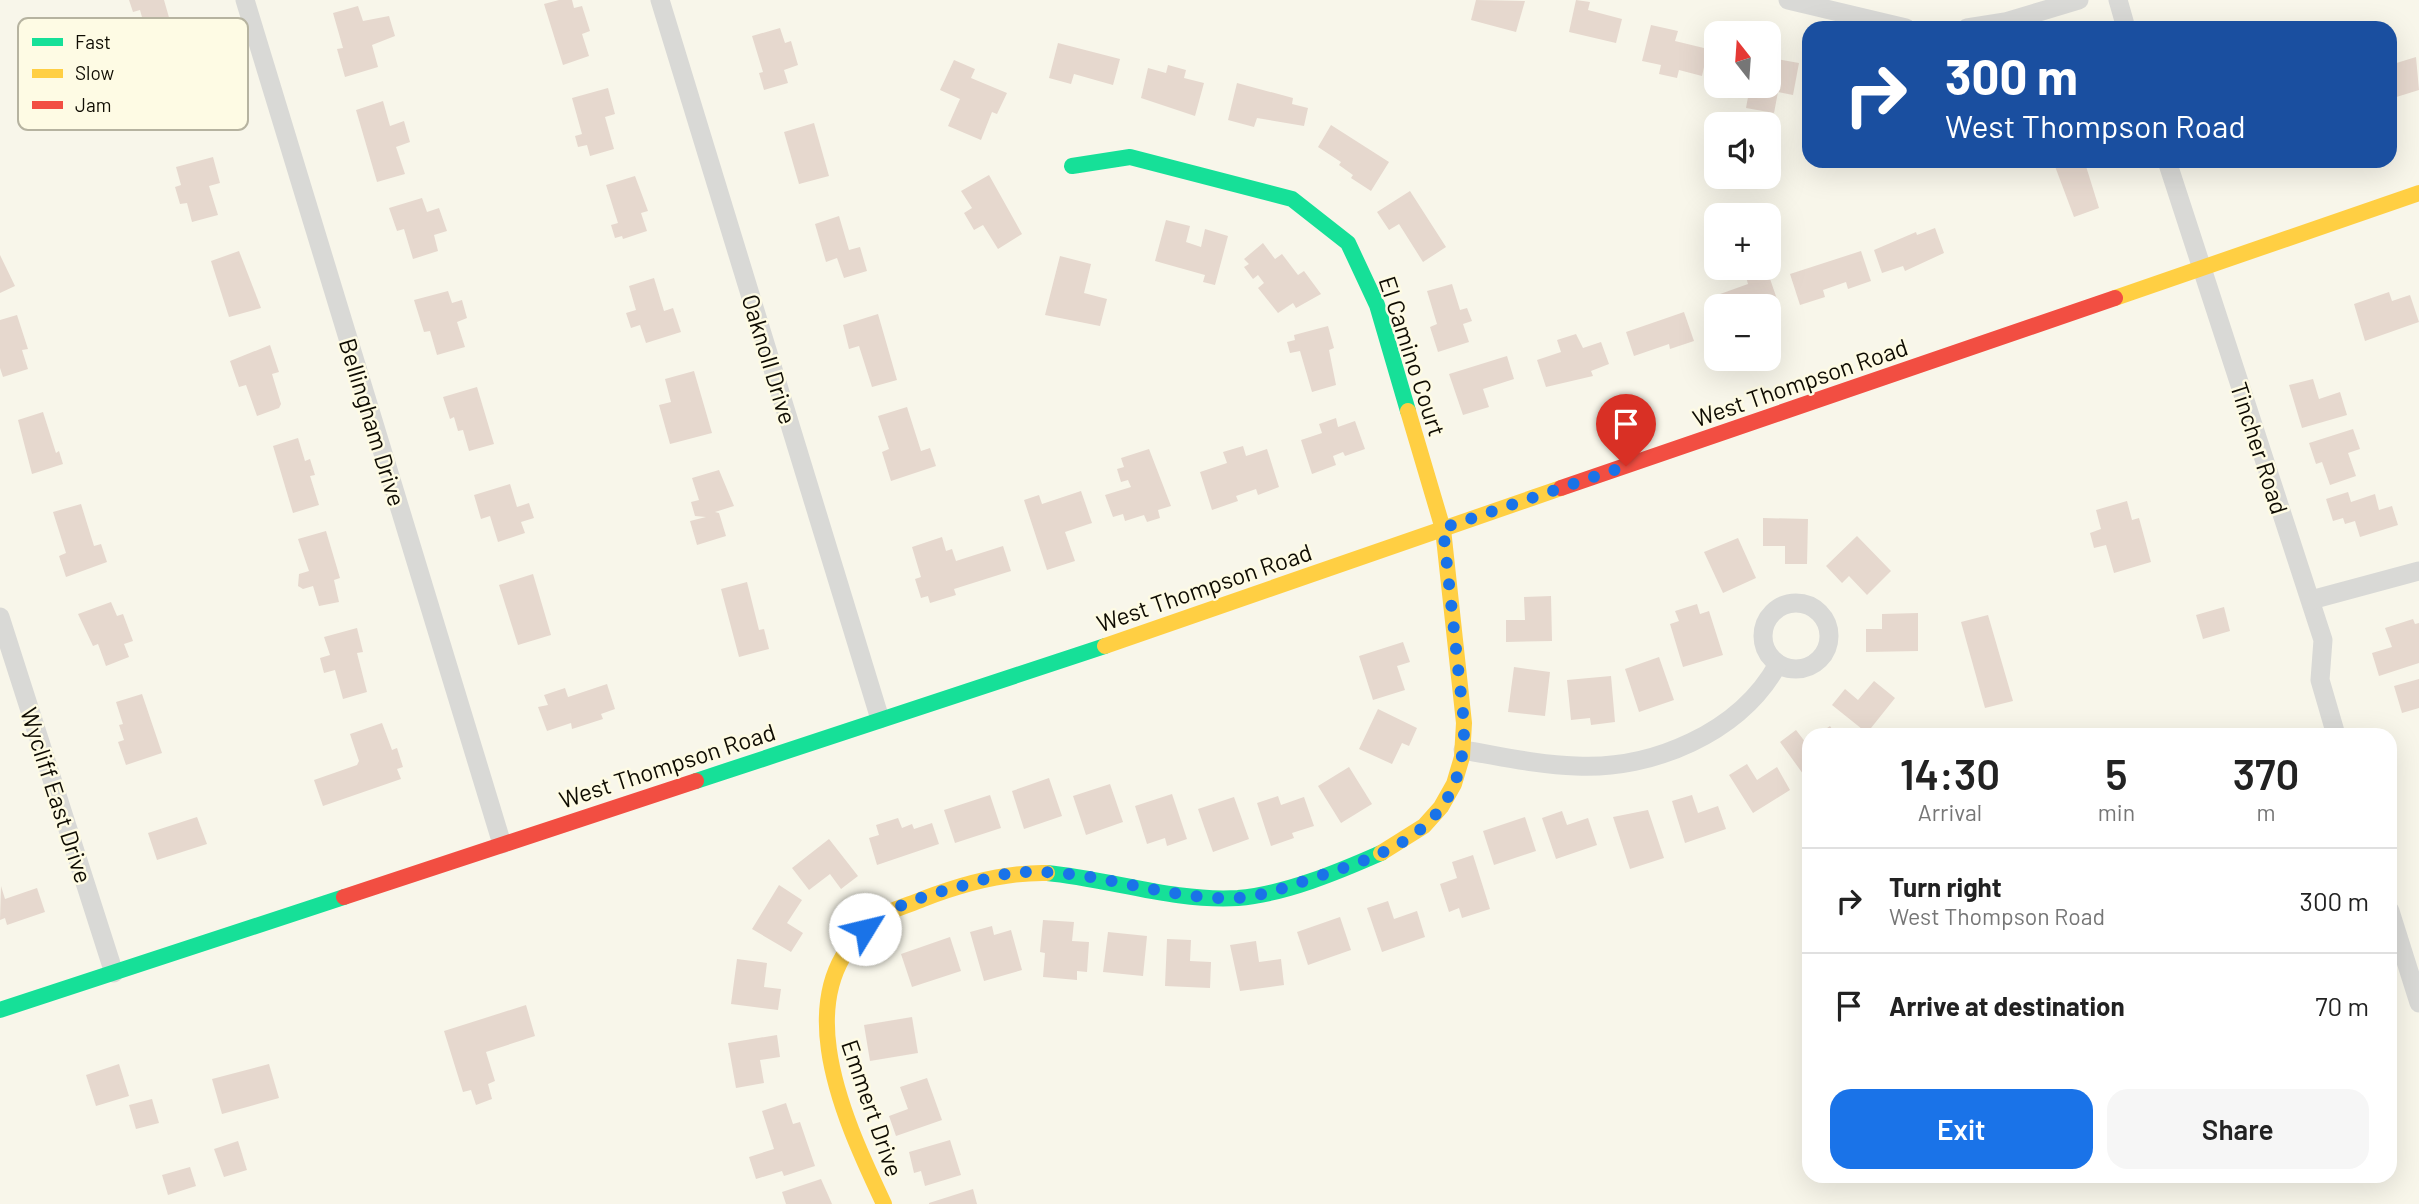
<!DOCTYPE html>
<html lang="en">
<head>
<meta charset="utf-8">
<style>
	:root { --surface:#fff; --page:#f6f6f6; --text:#222; --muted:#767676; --line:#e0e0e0; --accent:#1a73e8 }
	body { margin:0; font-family:Barlow,sans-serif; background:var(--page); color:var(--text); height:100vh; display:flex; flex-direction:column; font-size:26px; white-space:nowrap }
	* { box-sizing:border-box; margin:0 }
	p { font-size:23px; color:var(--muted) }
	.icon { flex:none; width:38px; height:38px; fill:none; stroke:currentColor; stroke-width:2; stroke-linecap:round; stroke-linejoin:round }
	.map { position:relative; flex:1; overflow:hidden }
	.details { position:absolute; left:1802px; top:728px; width:595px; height:455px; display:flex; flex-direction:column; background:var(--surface); border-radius:21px; box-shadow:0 7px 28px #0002 }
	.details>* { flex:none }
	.hud { position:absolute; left:1802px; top:21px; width:595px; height:147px; border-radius:21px; box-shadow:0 7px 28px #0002; background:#1a4fa0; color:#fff; overflow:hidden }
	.needle { width:46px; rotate:343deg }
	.tools { position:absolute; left:1704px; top:21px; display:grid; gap:14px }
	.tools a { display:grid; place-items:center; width:77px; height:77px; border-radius:14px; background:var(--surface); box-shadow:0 7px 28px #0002; font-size:35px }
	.pin { position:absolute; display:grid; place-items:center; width:60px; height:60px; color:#fff; margin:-72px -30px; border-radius:50% 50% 50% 0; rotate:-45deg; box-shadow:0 0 7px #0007 }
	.pin .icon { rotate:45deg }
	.me { position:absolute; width:77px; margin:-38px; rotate:54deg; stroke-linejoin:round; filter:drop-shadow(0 0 5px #0008) }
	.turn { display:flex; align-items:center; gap:24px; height:147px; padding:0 28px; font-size:32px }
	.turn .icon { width:91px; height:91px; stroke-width:2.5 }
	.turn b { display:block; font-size:49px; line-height:60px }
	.eta { display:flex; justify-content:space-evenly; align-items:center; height:119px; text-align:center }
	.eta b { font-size:42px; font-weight:600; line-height:49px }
	.button { display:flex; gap:14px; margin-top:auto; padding:14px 28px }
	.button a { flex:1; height:80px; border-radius:21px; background:var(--accent); color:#fff; font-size:28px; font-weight:600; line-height:80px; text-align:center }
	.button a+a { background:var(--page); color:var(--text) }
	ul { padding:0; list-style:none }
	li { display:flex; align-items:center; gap:21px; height:105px; padding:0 28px; border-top:2px solid var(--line) }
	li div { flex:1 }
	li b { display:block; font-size:26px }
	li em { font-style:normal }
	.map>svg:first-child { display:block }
	.building { fill:#e6d8ce }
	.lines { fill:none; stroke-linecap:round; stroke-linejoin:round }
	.street { stroke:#d9d9d6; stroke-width:19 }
	.fast { stroke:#16e098; stroke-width:16 }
	.slow { stroke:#ffcf43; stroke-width:16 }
	.jam { stroke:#f24e42; stroke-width:16 }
	.route { stroke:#1a73e8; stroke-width:12; stroke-dasharray:0 21.6 }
	.labels { text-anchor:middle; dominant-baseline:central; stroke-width:5; stroke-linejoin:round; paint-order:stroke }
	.street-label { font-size:24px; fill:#0f0c02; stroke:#fefbe4 }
	.key { fill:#fefbe4; stroke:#b6b3a0; stroke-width:2 }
	.key-label { font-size:19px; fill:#0f0c02 }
</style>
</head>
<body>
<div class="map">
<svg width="2419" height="1204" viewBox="0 0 2419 1204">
	<rect width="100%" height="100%" fill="#f8f6ea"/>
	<g class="building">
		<path d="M129 0H164L172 28 147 35 140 10 133 12Z"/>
		<path d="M559 0H572L574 8 582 6 590 31 582 34 589 56 563 65 544 4Z"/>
		<path d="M1476 0 1525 1 1516 32 1471 20Z"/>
		<path d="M1576 0 1590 2 1588 10 1622 19 1616 43 1569 32Z"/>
		<path d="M358 6 363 21 389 16 395 36 372 45 378 67 345 77 337 49 343 48 333 13Z"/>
		<path d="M1651 25 1678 31 1675 41 1708 49 1702 76 1679 70 1677 78 1659 74 1661 65 1642 61Z"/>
		<path d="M780 28 785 43 791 41 798 65 784 70 788 83 764 90 759 73 763 72 752 36Z"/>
		<path d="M1058 43 1120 59 1113 85 1074 74 1071 84 1049 78Z"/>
		<path d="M2416 57 2419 90 2390 99V65Z"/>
		<path d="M1777 59 1799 63 1793 95 1778 92 1774 113 1746 108 1750 86H1769V60L1777 61Z"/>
		<path d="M954 60 975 69 971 78 1007 93 997 114 992 112 981 140 948 126 960 99 940 90Z"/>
		<path d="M1168 65 1186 70 1184 78 1204 83 1195 116 1141 98 1148 68 1166 73Z"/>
		<path d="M1237 83 1293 98 1292 104 1308 108 1304 126 1257 118 1254 127 1228 120Z"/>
		<path d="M608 88 615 114 605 117 614 149 590 156 587 145 578 147 575 136 582 134 572 98Z"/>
		<path d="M383 101 390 126 404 121 410 142 396 147 405 174 377 182 356 110Z"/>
		<path d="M814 123 829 176 799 184 784 132Z"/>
		<path d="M1331 125 1389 162 1371 191 1351 178 1353 175 1339 165 1341 162 1318 147Z"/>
		<path d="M213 157 220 183 209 186 218 215 192 222 187 203 180 204 175 187 181 185 176 167Z"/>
		<path d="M2053 161H2075L2077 165 2085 163 2099 208 2074 217Z"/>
		<path d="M989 175 1022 234 998 249 983 225 974 230 964 213 972 208 961 191Z"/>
		<path d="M635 176 648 211 641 213 647 231 623 239 622 236 615 238 611 225 618 223 606 185Z"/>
		<path d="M1410 191 1446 247 1423 262 1399 224 1389 230 1377 212Z"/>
		<path d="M422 198 427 212 439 208 447 231 434 235 438 251 413 259 404 229 397 231 389 208Z"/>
		<path d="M839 216 849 250 860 247 867 271 844 278 837 258 826 262 815 224Z"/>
		<path d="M1166 220 1190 226 1186 242 1201 247 1205 229 1228 236 1215 285 1203 282 1205 275 1155 261Z"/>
		<path d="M1935 228 1944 253 1905 271 1903 266 1882 273 1874 250 1916 232 1917 235Z"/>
		<path d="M1263 243 1275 259 1282 254 1298 275 1304 271 1321 294 1296 308 1293 303 1278 313 1258 288 1264 283 1258 275 1253 279 1244 267 1249 264 1244 259Z"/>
		<path d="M239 251 261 308 229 317 211 261Z"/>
		<path d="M1861 251 1871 281 1848 289 1846 282 1823 290 1825 297 1800 305 1790 274Z"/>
		<path d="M0 255 15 286 0 293Z"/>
		<path d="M1060 256 1091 264 1084 293 1107 299 1100 326 1045 315Z"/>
		<path d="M1767 270 1781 311 1769 315V306H1717L1716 320 1709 298 1748 284 1746 277Z"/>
		<path d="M654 278 664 311 673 308 681 332 646 343 640 325 631 328 626 313 636 310 629 286Z"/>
		<path d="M1452 284 1460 310 1467 308 1472 321 1463 324 1469 342 1438 352 1430 327 1437 324 1427 291Z"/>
		<path d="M448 291 452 303 462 300 467 318 457 322 465 347 437 355 430 331 424 332 414 300Z"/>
		<path d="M2389 292 2392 301 2410 295 2419 322 2365 341 2354 304Z"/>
		<path d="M1684 312 1694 341 1670 349 1669 344 1634 356 1626 332Z"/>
		<path d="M878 314 897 380 872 387 859 346 849 349 843 325Z"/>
		<path d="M17 315 28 349 22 350 28 369 3 377 0 368V320Z"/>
		<path d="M1328 326 1334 348 1329 350 1336 385 1312 392 1300 351 1290 353 1287 342 1295 340 1294 335Z"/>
		<path d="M1576 334 1583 348 1601 342 1609 364 1591 371 1593 376 1546 387 1537 360 1561 352 1557 340Z"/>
		<path d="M270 345 279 372 272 374 281 404 279 408 257 416 246 385 239 387 230 361Z"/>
		<path d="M1507 356 1514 379 1483 389 1489 407 1463 415 1449 374Z"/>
		<path d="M694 371 712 433 670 444 659 405 671 402 665 379Z"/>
		<path d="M2313 379 2319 399 2340 392 2347 415 2302 428 2289 385Z"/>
		<path d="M477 387 494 444 469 451 463 430 458 431 454 417 450 419 443 397Z"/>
		<path d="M907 407 921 451 930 448 936 466 891 481 882 452 889 449 878 416Z"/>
		<path d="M43 412 56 453 59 451 63 464 32 474 18 420Z"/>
		<path d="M1336 418 1338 427 1355 421 1365 449 1345 456 1343 452 1333 456 1336 465 1312 474 1301 440 1322 433 1319 424Z"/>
		<path d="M2353 429 2360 449 2348 453 2356 476 2330 485 2322 462 2316 464 2309 443Z"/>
		<path d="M298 438 305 461 310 459 315 475 310 476 319 505 293 513 273 446Z"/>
		<path d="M1243 446 1246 456 1267 449 1279 487 1258 495 1256 489 1236 496 1238 501 1212 510 1200 472 1227 463 1223 452Z"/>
		<path d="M1149 449 1171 506 1158 510 1160 518 1147 522 1144 515 1125 521 1123 514 1113 517 1105 495 1131 487 1128 480 1121 482 1117 469 1124 467 1121 458Z"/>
		<path d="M719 470 734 506 715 512 719 513 726 536 697 545 690 521 706 517 695 516 691 502 699 500 692 478Z"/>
		<path d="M510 484 517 507 529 503 534 518 521 522 525 533 498 542 490 516 481 519 474 495Z"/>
		<path d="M1081 491 1092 523 1065 532 1075 561 1047 570 1024 500 1039 495 1042 504Z"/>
		<path d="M2348 492 2351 502 2375 494 2379 510 2392 506 2398 525 2360 537 2355 521 2345 524 2343 518 2333 521 2326 499Z"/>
		<path d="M2127 501 2132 520 2139 518 2151 562 2114 573 2106 545 2094 548 2090 533 2101 529 2096 510Z"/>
		<path d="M81 504 94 546 101 544 107 562 66 577 59 556 66 553 53 512Z"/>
		<path d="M1763 518 1808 519 1807 564H1785V546H1763Z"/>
		<path d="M326 531 340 578 334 580 339 602 319 606 313 586 303 589 298 586 299 574 309 571 298 539Z"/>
		<path d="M1857 536 1891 571 1867 595 1849 576 1842 583 1826 566Z"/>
		<path d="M942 537 946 551 952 549 956 561 1003 546 1011 571 954 589 956 595 930 603 928 596 921 598 915 579 921 577 912 547Z"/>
		<path d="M1738 538 1756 578 1723 593 1704 552Z"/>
		<path d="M533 574 551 635 518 645 499 585Z"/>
		<path d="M747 582 759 630 764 629 769 649 739 657 721 589Z"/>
		<path d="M1551 596 1552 641 1506 642V620H1525L1524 597Z"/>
		<path d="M111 602 117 616 123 614 133 641 124 644 129 657 106 666 98 644 93 646 78 614Z"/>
		<path d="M1697 604 1700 614 1709 611 1723 655 1683 667 1670 624 1679 621 1675 611Z"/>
		<path d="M2224 607 2230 631 2203 639 2196 615Z"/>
		<path d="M1918 613V651L1866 652V629H1882V614Z"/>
		<path d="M1988 615 2013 701 1985 708 1961 622Z"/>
		<path d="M2413 619 2415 624 2419 623V663L2379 676 2372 653 2392 647 2385 628Z"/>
		<path d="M357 628 363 652 357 653 367 692 343 699 335 670 324 673 320 658 330 655 324 637Z"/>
		<path d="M1403 642 1410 662 1397 666 1405 690 1373 700 1359 656Z"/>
		<path d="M1659 657 1674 700 1639 712 1625 669Z"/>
		<path d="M1514 667 1550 672 1545 716 1508 712Z"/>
		<path d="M1611 676 1615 722 1591 725 1590 718 1571 720 1567 680Z"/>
		<path d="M2419 679V708L2402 713 2394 686Z"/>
		<path d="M1874 681 1895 698 1867 733 1832 705 1845 689 1858 700Z"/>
		<path d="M607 684 615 709 601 714 603 719 572 729 571 723 547 731 538 707 548 705 544 695 565 688 568 697Z"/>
		<path d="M142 694 162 753 126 765 118 742 124 740 119 725 123 724 116 702Z"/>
		<path d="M1378 709 1417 728 1409 746 1402 743 1392 764 1359 749Z"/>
		<path d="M382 723 392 750 397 748 403 767 397 769 401 779 323 806 314 780 357 765 359 761 350 734Z"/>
		<path d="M1830 726 1836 735H1817Z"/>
		<path d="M1796 730 1806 743 1810 741V775L1806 778 1780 742Z"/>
		<path d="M1747 764 1757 780 1777 767 1790 790 1753 813 1729 775Z"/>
		<path d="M1349 767 1372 804 1341 823 1318 786Z"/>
		<path d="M1049 778 1062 816 1024 829 1012 791Z"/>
		<path d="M1110 784 1123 822 1086 835 1073 796Z"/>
		<path d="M1172 794 1187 839 1167 846 1165 838 1147 844 1135 806Z"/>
		<path d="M990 795 1001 828 955 843 944 810Z"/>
		<path d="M1692 795 1698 813 1718 806 1726 829 1685 843 1672 801Z"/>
		<path d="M1278 796 1281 805 1304 797 1314 826 1292 833 1294 838 1271 846 1257 803Z"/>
		<path d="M1234 797 1249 839 1213 852 1198 809Z"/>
		<path d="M1648 810 1664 858 1630 869 1613 817Z"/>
		<path d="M1562 811 1567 825 1588 818 1597 845 1556 859 1542 818Z"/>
		<path d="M197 817 207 844 157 860 148 833Z"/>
		<path d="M1525 817 1536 851 1494 865 1483 831Z"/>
		<path d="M898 818 902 828 912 824 914 829 932 823 939 844 877 865 869 838 879 835 876 825Z"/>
		<path d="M829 839 858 876 841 889 830 874 809 890 792 868Z"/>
		<path d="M1473 855 1490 909 1462 918 1459 908 1449 912 1440 884 1457 878 1452 862Z"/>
		<path d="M779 885 802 900 787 923 803 933 791 952 752 929Z"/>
		<path d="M1 886 5 899 37 888 45 912 7 925 5 918 0 920Z"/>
		<path d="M1388 901 1394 919 1417 911 1425 937 1382 952 1367 908Z"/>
		<path d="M1340 917 1351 950 1308 965 1297 932Z"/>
		<path d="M1043 920 1074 922 1072 941 1089 942 1087 972 1077 971V980L1043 977 1045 953 1040 952Z"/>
		<path d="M992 926 994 935 1011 930 1022 970 984 981 970 932Z"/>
		<path d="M1108 932 1147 936 1143 976 1103 972Z"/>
		<path d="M950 937 961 971 912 987 901 954Z"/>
		<path d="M1167 939 1191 940 1190 961 1211 962 1210 988 1165 986Z"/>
		<path d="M1256 941 1259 962 1281 959 1284 985 1240 991 1230 945Z"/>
		<path d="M737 959 767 963 764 987 781 989 778 1010 731 1004Z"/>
		<path d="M526 1005 535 1036 486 1052 495 1081 488 1084 492 1099 476 1105 471 1090 463 1092 444 1031Z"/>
		<path d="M912 1017 918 1053 870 1061 864 1025Z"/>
		<path d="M777 1035 780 1057 760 1060 764 1083 736 1088 728 1043Z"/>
		<path d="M119 1064 129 1096 96 1106 86 1075Z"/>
		<path d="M269 1064 279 1098 222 1114 212 1079Z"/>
		<path d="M927 1078 942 1120 896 1136 889 1116 908 1109 900 1087Z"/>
		<path d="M152 1099 159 1123 136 1129 129 1105Z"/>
		<path d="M786 1103 793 1124 800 1122 815 1166 784 1176 782 1171 756 1179 749 1157 774 1149 762 1111Z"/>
		<path d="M950 1140 961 1175 925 1186 921 1171 914 1173 909 1152Z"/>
		<path d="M238 1141 247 1170 224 1177 214 1149Z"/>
		<path d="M190 1167 196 1186 168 1195 162 1175Z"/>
		<path d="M821 1179 832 1204H786L782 1192Z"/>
		<path d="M973 1189 977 1204H929V1203Z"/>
	</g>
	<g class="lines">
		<g class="street">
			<path d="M245 0 502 844"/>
			<path d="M660 0 880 719"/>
			<path d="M1788 0 1906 28"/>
			<path d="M2118 0 2126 28"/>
			<path d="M1967 28 2005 22 2079 0"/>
			<path d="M2167 161 2323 640 2320 680 2336 735"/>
			<path d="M2311 600 2419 571"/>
			<circle cx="1796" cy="636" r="33"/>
			<path d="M0 617 114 973"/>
			<path d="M1463 750C1500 756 1538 765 1576 766 1652 770 1740 733 1778 664"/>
			<path d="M2390 911 2419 1003"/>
		</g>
		<g class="fast">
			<path d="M1072 166 1130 157 1292 199 1348 243 1377 305 1408 411"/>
			<path d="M696 781 1105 646"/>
			<path d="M1047 873C1110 879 1174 902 1238 898 1285 894 1338 872 1381 853"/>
			<path d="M0 1010 344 897"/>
		</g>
		<g class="slow">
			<path d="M2115 298 2419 193"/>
			<path d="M1105 646 1561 488"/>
			<path d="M1381 853 1424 826 1441 807 1454 784 1462 757 1464 723 1443 529 1408 411"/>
			<path d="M884 1204C843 1117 777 978 888 913 899 907 912 904 923 899 962 884 1005 872 1047 873"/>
		</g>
		<g class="jam">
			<path d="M1561 488 2115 298"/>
			<path d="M344 897 696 781"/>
		</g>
	</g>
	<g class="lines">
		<path class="route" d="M865 929C891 906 918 898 950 889 970 884 992 876 1012 873 1086 865 1160 900 1234 898 1263 897 1289 886 1316 877 1398 851 1466 825 1464 723L1443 528 1626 466"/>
	</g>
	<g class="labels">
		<g class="street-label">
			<text transform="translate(1413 356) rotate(72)">El Camino Court</text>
			<text transform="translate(770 359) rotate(73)">Oaknoll Drive</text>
			<text transform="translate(1800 382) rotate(-19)">West Thompson Road</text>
			<text transform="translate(373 422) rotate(73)">Bellingham Drive</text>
			<text transform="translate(2260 448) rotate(72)">Tincher Road</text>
			<text transform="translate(1204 587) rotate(-19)">West Thompson Road</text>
			<text transform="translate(667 765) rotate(-18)">West Thompson Road</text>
			<text transform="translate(57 795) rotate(72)">Wycliff East Drive</text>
			<text transform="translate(873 1108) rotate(71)">Emmert Drive</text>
		</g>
	</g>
	<rect x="18" y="18" width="230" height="112" rx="10" class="key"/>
	<rect x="32" y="38" width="31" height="8" fill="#16e098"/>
	<rect x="32" y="69" width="31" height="9" fill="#ffcf43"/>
	<rect x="32" y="101" width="31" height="8" fill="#f24e42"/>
	<g class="key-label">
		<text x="75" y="49">Fast</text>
		<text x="75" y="80">Slow</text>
		<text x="75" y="112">Jam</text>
	</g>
</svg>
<div class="tools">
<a><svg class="needle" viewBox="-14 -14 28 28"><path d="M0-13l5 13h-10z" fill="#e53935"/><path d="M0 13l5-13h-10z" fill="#767676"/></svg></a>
<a><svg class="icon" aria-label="sound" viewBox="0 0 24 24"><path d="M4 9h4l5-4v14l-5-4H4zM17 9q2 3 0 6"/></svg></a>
<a>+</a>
<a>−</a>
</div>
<div class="pin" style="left:1626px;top:466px;background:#d93025"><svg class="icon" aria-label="arrive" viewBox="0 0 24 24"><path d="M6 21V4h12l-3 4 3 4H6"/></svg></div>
<svg class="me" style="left:865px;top:929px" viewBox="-20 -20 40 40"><circle r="19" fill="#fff"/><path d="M0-13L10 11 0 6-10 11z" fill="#1a73e8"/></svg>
<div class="hud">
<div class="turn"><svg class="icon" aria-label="right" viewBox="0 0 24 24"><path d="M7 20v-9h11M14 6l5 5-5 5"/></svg><div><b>300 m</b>West Thompson Road</div></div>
</div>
<section class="details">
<div class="eta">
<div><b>14:30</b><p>Arrival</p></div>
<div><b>5</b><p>min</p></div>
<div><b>370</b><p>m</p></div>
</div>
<ul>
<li><svg class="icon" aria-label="right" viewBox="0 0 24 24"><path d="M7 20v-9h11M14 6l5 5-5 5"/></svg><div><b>Turn right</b><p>West Thompson Road</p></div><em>300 m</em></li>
<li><svg class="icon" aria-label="arrive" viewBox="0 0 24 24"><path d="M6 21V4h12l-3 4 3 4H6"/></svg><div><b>Arrive at destination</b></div><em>70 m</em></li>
</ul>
<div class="button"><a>Exit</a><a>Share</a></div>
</section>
</div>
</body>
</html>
